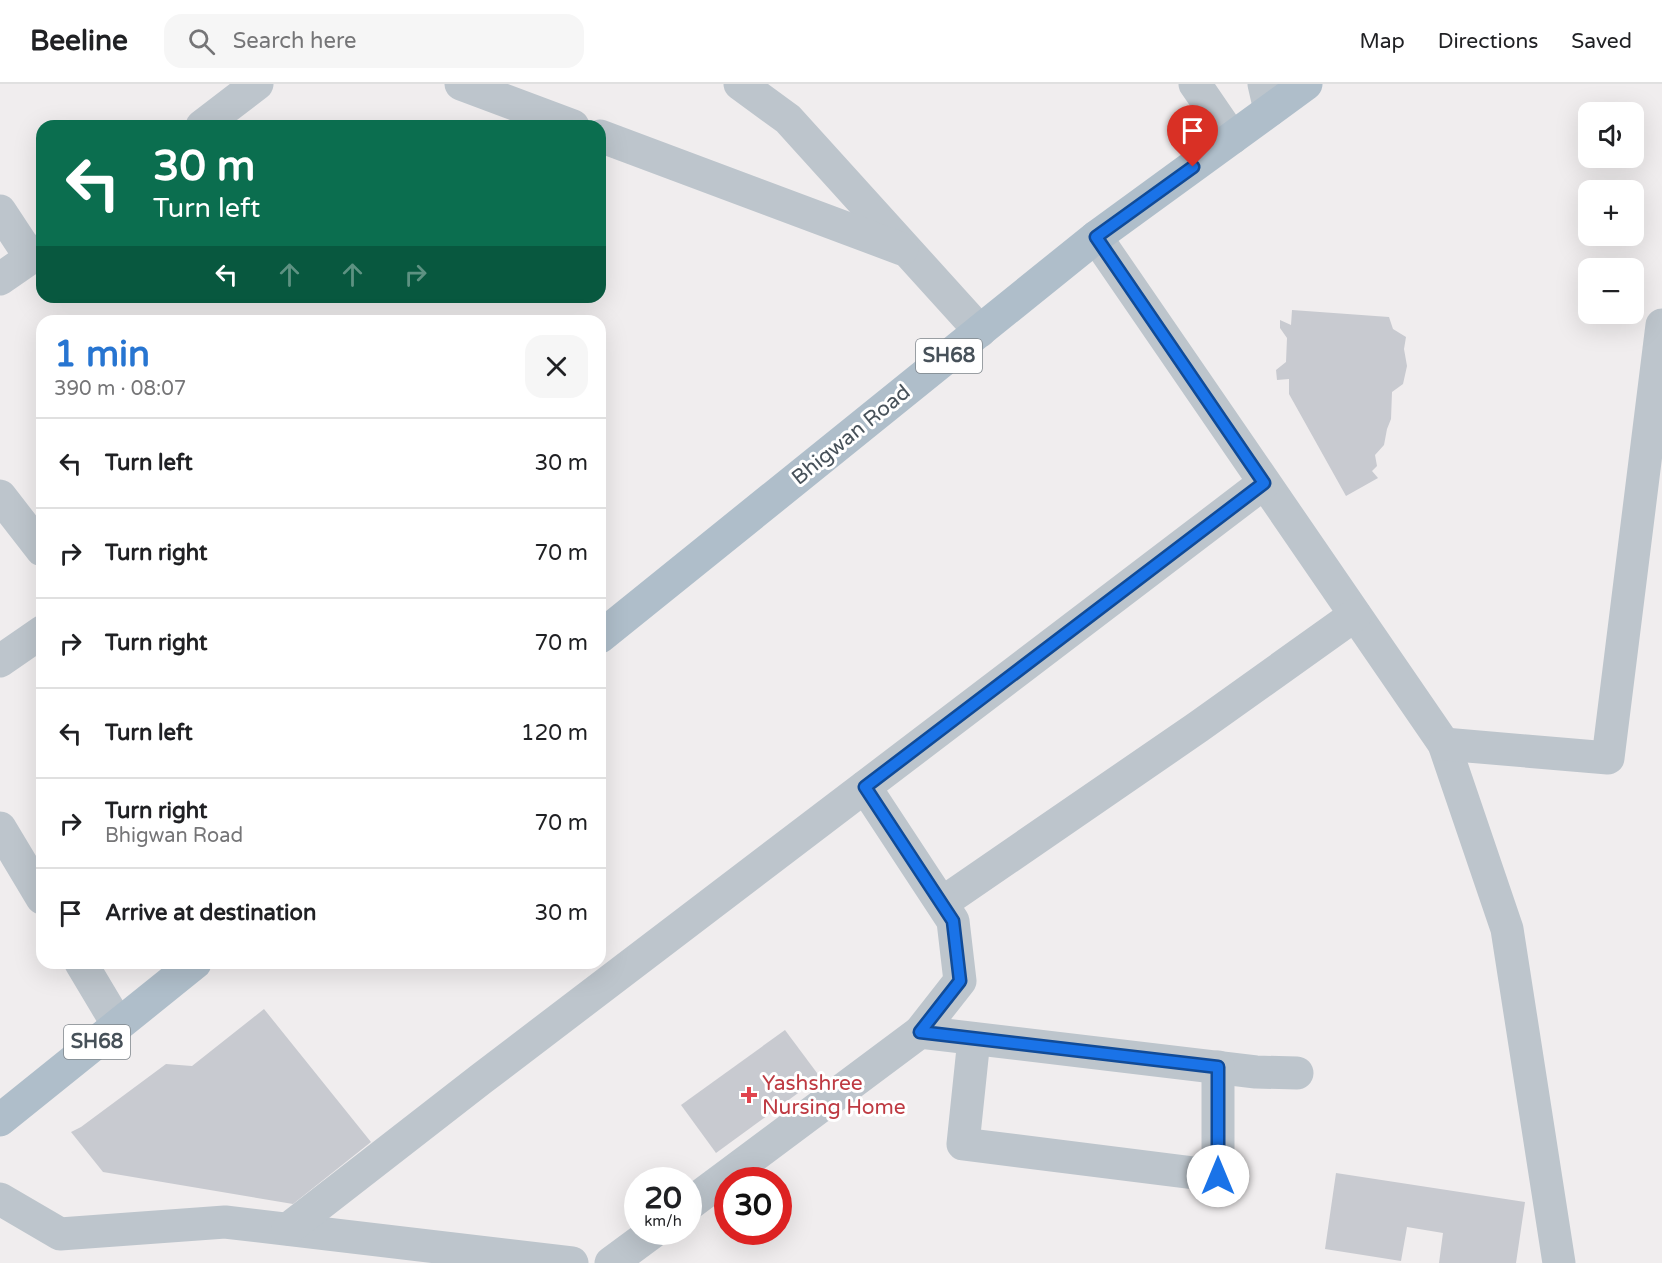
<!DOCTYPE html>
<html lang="en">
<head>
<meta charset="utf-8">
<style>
	:root { --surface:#fff; --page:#f6f6f6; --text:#202124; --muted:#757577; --line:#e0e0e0; --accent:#2775d1 }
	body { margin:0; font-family:"Varela Round",sans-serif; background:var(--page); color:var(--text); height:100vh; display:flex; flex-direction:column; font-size:22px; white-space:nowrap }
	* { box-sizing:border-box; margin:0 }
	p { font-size:20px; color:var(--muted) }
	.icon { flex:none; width:33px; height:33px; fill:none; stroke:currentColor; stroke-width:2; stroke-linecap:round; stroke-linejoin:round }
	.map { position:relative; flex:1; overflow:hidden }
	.sheet { position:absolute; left:36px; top:231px; width:570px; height:654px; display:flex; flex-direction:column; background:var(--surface); border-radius:18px; box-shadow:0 6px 24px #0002 }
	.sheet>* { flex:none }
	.guide { position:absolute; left:36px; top:36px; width:570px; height:183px; border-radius:18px; box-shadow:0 6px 24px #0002; background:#0b6e4f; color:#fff; overflow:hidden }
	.fabs { position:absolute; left:1578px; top:18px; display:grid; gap:12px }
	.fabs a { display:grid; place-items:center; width:66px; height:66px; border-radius:12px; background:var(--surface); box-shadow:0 6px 24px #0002; font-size:30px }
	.speed { position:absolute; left:624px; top:1083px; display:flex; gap:12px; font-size:30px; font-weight:700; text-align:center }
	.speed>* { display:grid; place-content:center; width:78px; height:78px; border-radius:50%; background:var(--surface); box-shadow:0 6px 24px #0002; line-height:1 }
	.speed small { font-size:15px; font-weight:400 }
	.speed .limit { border:9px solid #d22; background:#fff; color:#111 }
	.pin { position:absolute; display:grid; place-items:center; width:51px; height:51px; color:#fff; margin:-62px -26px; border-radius:50% 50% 50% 0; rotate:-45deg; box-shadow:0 0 6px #0007 }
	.pin .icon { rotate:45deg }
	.me { position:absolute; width:66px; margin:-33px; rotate:0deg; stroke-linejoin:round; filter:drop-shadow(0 0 4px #0008) }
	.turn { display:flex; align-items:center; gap:21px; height:126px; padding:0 18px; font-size:27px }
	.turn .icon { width:78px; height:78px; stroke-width:2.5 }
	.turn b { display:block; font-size:42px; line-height:51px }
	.lanes { display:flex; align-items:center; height:57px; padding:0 18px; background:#0003; justify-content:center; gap:30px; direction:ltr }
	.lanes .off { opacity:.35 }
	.round { display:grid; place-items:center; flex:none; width:63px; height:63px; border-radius:18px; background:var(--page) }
	.overview { display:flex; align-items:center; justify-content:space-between; height:102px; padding:0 18px }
	h1 { font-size:36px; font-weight:800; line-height:45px; color:var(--accent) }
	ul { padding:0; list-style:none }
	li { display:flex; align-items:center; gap:18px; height:90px; padding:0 18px; border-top:2px solid var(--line) }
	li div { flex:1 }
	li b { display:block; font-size:22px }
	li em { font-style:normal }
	header { display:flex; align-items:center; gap:36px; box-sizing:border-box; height:84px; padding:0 30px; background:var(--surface); border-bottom:2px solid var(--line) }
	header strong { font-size:28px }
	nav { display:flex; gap:33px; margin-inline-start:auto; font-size:21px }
	.search { width:420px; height:54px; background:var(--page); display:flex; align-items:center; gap:15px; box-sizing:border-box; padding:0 21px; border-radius:18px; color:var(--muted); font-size:22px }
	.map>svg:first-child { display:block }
	.building { fill:#c8cad0 }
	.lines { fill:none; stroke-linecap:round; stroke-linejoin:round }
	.minor { stroke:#bdc5cc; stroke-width:33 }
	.major { stroke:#afbeca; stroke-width:33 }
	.route-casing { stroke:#114b97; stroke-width:15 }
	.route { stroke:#1a73e8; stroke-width:10 }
	.health-dot { fill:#e0444e; stroke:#fff; stroke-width:2 }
	.labels { text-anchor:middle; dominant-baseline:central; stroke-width:6; stroke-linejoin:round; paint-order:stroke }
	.shield { fill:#fff; stroke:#7e858b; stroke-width:1.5 }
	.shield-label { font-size:20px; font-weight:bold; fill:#475159 }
	.street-label { font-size:21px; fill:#475159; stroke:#fff }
	.health-label { font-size:21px; fill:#be3a42; stroke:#fff; text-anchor:start }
</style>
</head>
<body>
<header>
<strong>Beeline</strong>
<div class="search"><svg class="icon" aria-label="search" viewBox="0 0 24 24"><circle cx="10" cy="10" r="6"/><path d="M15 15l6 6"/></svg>Search here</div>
<nav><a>Map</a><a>Directions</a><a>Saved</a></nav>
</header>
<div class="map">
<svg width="1662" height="1179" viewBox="0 0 1662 1179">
	<rect width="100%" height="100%" fill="#f0edee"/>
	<g class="building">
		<path d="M1292 226 1389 233 1393 245 1406 253 1404 265 1407 282 1403 300 1392 308 1391 335 1387 345 1384 361 1375 371 1377 382 1372 387 1378 394 1346 412 1289 310V295L1277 296 1276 286 1286 278 1287 254 1280 244V236L1291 241Z"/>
		<path d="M264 925 371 1058 293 1120 103 1088 71 1048 81 1043 166 980 192 982Z"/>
		<path d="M785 946 820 993 716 1069 681 1021Z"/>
		<path d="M1336 1089 1525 1118 1516 1179H1439L1443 1149 1407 1143 1401 1177 1325 1165Z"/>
	</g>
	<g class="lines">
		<g class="minor">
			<path d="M461 0 573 42"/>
			<path d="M740 0 788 35 980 247"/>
			<path d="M1195 0 1232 54"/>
			<path d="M1264 0 1270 26"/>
			<path d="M202 42 257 0"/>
			<path d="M600 52 902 165"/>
			<path d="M0 127 31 174"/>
			<path d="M1096 153 1444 660 1507 845 1559 1179"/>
			<path d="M0 195 42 166"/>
			<path d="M0 412 42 466"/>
			<path d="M0 577 42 548"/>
			<path d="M1444 660 1608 674 1662 241"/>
			<path d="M0 744 42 814"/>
			<path d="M942 819 1198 643 1355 531"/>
			<path d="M81 879 118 941"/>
			<path d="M920 948 1256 988 1297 989"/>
			<path d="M974 955 963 1060 1218 1092V983"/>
			<path d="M0 1115 60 1150 225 1138 572 1179"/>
			<path d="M688 1121 920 948 960 897 953 837 865 703"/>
			<path d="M288 1145 481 995 1264 399"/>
			<path d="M611 1179 653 1148"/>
		</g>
		<g class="major">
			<path d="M600 553 1096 153 1306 0"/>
			<path d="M0 1036 195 879"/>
		</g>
	</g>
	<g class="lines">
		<g class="route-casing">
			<path id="route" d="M1193 83 1096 153 1264 399 865 703 953 837 960 897 920 948 1218 983V1092"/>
		</g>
		<use href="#route" class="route"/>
	</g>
	<path class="health-dot" d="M746 1002h6v6h6v6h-6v6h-6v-6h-6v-6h6z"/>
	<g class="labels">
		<g class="shield">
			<rect x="916" y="255" width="66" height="34" rx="4.5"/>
			<rect x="64" y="941" width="66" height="34" rx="4.5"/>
		</g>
		<g class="shield-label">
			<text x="949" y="272">SH68</text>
			<text x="97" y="958">SH68</text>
		</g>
		<g class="street-label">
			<text transform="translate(851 351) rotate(-39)">Bhigwan Road</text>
		</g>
		<g class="health-label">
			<text x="762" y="999">Yashshree<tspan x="762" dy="24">Nursing Home</tspan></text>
		</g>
	</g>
</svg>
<div class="fabs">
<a><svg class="icon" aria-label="sound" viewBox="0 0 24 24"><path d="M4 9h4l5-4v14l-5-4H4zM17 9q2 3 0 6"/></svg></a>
<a>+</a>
<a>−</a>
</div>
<div class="speed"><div>20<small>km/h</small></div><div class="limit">30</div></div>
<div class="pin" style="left:1193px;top:83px;background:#d93025"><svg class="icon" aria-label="arrive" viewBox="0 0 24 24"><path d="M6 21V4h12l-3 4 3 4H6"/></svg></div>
<svg class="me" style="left:1218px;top:1092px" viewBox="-20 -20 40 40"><circle r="19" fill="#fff"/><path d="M0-13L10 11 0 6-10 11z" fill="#1a73e8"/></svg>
<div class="guide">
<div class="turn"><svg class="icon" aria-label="left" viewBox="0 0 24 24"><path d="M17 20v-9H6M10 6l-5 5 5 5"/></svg><div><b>30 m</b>Turn left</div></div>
<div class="lanes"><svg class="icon" aria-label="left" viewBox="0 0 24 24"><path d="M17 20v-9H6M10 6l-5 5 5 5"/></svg><svg class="icon off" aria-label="ahead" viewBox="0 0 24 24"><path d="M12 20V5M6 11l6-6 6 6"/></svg><svg class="icon off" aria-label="ahead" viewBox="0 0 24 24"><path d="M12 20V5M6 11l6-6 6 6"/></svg><svg class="icon off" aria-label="right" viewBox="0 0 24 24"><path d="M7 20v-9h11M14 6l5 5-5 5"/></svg></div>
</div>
<section class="sheet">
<div class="overview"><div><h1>1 min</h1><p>390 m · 08:07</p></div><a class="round"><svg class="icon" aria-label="close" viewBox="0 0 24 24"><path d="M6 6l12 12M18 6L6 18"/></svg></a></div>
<ul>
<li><svg class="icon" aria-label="left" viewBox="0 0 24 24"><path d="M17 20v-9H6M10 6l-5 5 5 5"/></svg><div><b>Turn left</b></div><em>30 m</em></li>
<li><svg class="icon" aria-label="right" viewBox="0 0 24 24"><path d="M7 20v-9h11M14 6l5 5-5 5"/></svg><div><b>Turn right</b></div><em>70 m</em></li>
<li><svg class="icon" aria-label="right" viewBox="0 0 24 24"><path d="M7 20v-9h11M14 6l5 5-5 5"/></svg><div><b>Turn right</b></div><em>70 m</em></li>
<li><svg class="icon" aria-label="left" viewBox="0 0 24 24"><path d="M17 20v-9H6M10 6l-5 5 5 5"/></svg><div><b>Turn left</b></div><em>120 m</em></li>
<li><svg class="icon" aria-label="right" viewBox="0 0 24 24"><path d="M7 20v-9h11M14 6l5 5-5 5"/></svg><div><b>Turn right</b><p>Bhigwan Road</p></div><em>70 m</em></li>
<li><svg class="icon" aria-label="arrive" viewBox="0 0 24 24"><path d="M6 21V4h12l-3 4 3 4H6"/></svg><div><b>Arrive at destination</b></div><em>30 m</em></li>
</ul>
</section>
</div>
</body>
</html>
